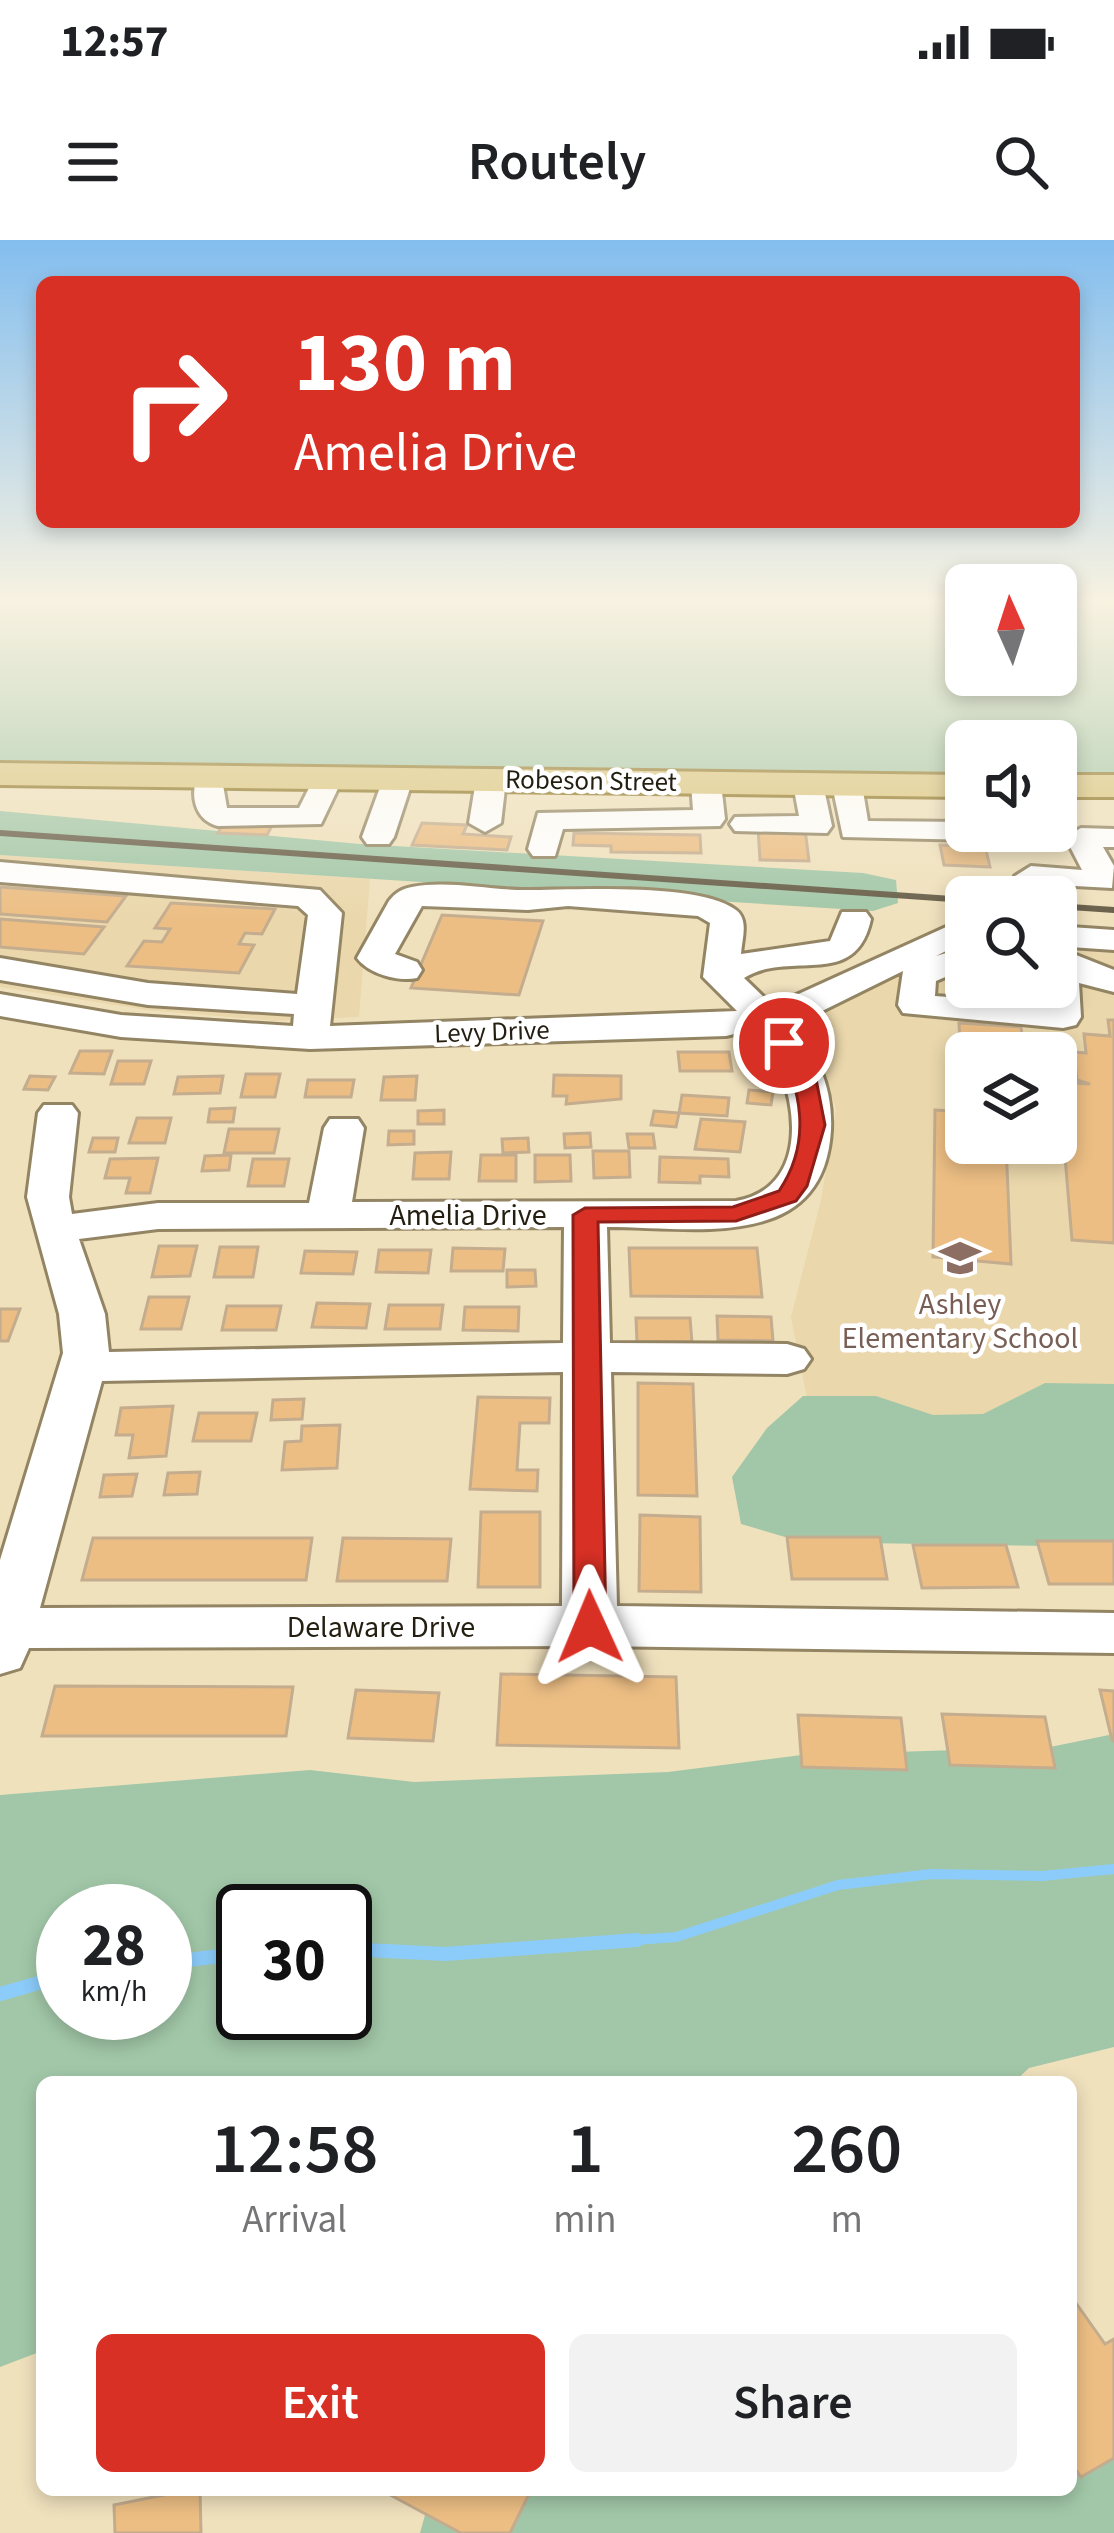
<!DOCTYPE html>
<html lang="en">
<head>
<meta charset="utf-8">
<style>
	:root { --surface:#fff; --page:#f2f2f2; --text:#202124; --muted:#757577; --accent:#d93025 }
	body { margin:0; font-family:"Source Sans 3",sans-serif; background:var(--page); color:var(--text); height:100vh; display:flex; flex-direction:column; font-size:45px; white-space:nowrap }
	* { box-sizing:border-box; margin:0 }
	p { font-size:39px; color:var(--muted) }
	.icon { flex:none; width:66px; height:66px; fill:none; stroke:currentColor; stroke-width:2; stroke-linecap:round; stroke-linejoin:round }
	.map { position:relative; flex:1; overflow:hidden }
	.details { position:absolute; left:36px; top:1836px; width:1041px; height:420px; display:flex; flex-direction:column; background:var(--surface); border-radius:18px; box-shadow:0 6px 18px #0003 }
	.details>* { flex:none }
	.banner { position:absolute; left:36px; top:36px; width:1044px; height:252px; border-radius:18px; box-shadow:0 6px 18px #0003; background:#d93025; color:#fff; overflow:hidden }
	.needle { width:78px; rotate:357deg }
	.controls { position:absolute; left:945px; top:324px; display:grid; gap:24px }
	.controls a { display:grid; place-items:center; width:132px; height:132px; border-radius:18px; background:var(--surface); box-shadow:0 6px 18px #0003; font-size:60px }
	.speed { position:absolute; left:36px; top:1644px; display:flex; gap:24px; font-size:60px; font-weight:700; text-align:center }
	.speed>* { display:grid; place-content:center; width:156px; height:156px; border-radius:50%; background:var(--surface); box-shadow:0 6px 18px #0003; line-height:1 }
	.speed small { font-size:30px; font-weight:400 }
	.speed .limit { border:6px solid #111; border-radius:18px; background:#fff; color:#111 }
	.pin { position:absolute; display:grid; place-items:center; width:102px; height:102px; color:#fff; margin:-51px; border:6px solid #fff; border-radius:50%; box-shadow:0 3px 12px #0007 }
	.me { position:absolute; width:132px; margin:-66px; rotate:359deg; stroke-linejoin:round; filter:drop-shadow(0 0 9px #0008) }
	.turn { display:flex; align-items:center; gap:42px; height:252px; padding:0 60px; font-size:54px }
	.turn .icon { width:156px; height:156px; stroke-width:2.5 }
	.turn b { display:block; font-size:84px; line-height:102px }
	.eta { display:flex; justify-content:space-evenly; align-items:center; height:204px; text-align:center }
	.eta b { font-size:72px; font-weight:600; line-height:84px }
	.primary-button { display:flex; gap:24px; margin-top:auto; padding:24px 60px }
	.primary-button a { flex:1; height:138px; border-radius:18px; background:var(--accent); color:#fff; font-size:48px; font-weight:600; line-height:138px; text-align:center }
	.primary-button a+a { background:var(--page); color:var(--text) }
	.status { display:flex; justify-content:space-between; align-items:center; height:84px; padding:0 60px; background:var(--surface); direction:ltr }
	.status svg { height:33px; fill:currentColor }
	header { display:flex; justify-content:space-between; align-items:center; height:156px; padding:0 60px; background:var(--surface); font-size:54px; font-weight:600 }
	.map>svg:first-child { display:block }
	.built { fill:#ead7ac; fill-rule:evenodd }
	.green { fill:#a2c7a8; fill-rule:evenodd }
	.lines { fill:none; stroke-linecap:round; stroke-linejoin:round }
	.stream-far1 { stroke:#8cccfa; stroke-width:10 }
	.stream { stroke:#8cccfa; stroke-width:14 }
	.building { fill:#ecbe84; stroke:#c4ac8e; stroke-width:3 }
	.minor-casing { stroke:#938564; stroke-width:6 }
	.major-casing { stroke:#8a701e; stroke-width:6 }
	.minor { fill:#fff; fill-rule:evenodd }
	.major { fill:#dac47c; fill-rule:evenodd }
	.rail { stroke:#665d48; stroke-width:6 }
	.route { fill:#d93025; stroke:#8d1f18; stroke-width:3 }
	.labels { text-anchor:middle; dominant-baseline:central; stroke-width:9; stroke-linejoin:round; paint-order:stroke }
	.far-street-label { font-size:27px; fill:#241e11; stroke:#fff }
	.street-label { font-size:30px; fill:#241e11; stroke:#fff }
	.education-label { font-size:30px; fill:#785e54; stroke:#fff }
</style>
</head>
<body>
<div class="status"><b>12:57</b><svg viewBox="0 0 49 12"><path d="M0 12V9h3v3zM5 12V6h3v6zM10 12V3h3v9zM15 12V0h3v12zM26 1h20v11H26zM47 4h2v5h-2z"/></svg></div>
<header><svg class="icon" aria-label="menu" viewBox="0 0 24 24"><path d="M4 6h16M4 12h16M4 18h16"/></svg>Routely<svg class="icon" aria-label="search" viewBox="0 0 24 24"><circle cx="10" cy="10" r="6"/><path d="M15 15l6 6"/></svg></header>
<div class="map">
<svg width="1114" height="2293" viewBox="0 0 1114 2293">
	<rect width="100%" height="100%" fill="#f0e1bd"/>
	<g class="built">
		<path d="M0 615 370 639 359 777 275 781 147 770 0 747Z"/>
		<path d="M966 703V747H1056V706L1114 710V1236L821 1230 791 1077 821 960 836 869 803 774ZM966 813H1056V903H966Z"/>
	</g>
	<g class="green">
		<path d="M0 362H966V435H1056V362H1114V536L1056 535V501H966V534L0 520Z"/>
		<path d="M0 571 360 604 863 633 896 640 898 663 873 671 0 615Z"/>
		<path d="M1045 1143 1114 1144V1307L802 1302 741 1284 732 1237 767 1188 803 1156H876L933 1175 983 1174Z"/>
		<path d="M1114 1494V1807L1029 1828 1014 1842H42V2111L0 2127V1555L310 1530 414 1542 668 1532 802 1515 1050 1507ZM63 1671H165V1773H63ZM243 1671H345V1773H243Z"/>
		<path d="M1071 2113 1114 2158V2293H420L432 2250H1071Z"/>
	</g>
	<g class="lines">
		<path class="stream-far1" d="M596 1703 676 1697 838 1645 931 1634 1042 1636 1114 1629"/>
		<g class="stream">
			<path d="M345 1709 445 1714 637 1700"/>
			<path d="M165 1723 243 1713"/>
			<path d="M0 1754 63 1736"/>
		</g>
	</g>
	<g class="building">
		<path d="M224 582 273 584 267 595 218 593Z"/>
		<path d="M422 583 467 585 463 594 511 597 507 610 412 605Z"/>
		<path d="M758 588 805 589 809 621 760 620Z"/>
		<path d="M574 593 700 595 701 613 611 612V606L573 605Z"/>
		<path d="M940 605 985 606 990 627 944 625Z"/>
		<path d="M0 647 126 656 107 682 0 674Z"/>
		<path d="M171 663 275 669 262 694 245 693 239 704 254 705 239 733 127 726 144 701 162 702 170 689 155 688Z"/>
		<path d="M442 675 543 681 519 755 411 748Z"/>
		<path d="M0 679 104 687 84 714 0 707Z"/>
		<path d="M1108 780H1114V1003L1072 1000 1062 881H1056V842L1090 844 1077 840 1074 812 1086 813 1084 794 1110 796Z"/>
		<path d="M959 783 1021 787 1024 813H966V829L961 828Z"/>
		<path d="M80 811H112L104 834 70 833Z"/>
		<path d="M678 812H729L732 831H680Z"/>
		<path d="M118 821H151L144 844H111Z"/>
		<path d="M246 834H280L275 857H241Z"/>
		<path d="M554 835 621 836V859L566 864 567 856H553Z"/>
		<path d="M30 836 55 837 48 850 24 849Z"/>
		<path d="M223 836 220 853 174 854 178 837Z"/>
		<path d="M417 836 415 860H381L384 837Z"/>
		<path d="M308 840H354L351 857H305Z"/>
		<path d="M749 850 773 852 771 865 747 863Z"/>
		<path d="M682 855 729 858 727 876 679 873Z"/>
		<path d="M235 868 233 882H208L210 869Z"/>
		<path d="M444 870V884H418V871Z"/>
		<path d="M935 870 966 872V903H1006L1011 1024 933 1017Z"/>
		<path d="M654 871 679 873 676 887 651 885Z"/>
		<path d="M137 878H171L165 903H129Z"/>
		<path d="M701 879 745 882 740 912 695 909Z"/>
		<path d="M229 889H279L274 913H224Z"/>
		<path d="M389 891H414V904L388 905Z"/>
		<path d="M590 893 591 907 565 908 564 894Z"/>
		<path d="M627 894H653L655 908H629Z"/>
		<path d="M93 898H118L115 912H89Z"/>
		<path d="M528 898 529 912 503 913 502 899Z"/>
		<path d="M593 911H629L630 937 594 938Z"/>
		<path d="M451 912 449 939H413L415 913Z"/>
		<path d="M231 915 229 930 202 931 205 916Z"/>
		<path d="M481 915H516V941H479Z"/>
		<path d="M535 915H570L571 941 535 942Z"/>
		<path d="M660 917 728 919 729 937 700 936V943L659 942Z"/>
		<path d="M158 918 150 953H126L130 938H105L110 919Z"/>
		<path d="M253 919H289L284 946H248Z"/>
		<path d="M159 1006H197L190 1036 152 1037Z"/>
		<path d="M220 1007H258L253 1037H214Z"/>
		<path d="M453 1008 505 1009 503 1031H451Z"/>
		<path d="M629 1008H757L762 1057 631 1056Z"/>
		<path d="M379 1010H431L428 1033 376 1032Z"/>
		<path d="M305 1011 357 1012 353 1034 301 1033Z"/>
		<path d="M507 1030H535L536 1046 507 1047Z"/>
		<path d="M149 1057H189L181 1089H141Z"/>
		<path d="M317 1063 370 1064 366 1088 312 1087Z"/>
		<path d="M389 1065H443L440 1089H385Z"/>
		<path d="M227 1066H281L276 1090H222Z"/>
		<path d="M465 1067H519L518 1091 463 1090Z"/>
		<path d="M0 1069H20L8 1101H0Z"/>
		<path d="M717 1076 771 1077 773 1101 718 1100Z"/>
		<path d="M636 1078H690L692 1103 637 1102Z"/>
		<path d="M638 1143 693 1144 697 1256 638 1255Z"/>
		<path d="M478 1157 550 1158 549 1183H520L517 1230H538L537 1251 470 1249Z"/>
		<path d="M304 1159 302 1179 271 1180 273 1160Z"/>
		<path d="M173 1166 166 1216 129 1218 133 1195H116L121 1168Z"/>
		<path d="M199 1173H257L251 1201H193Z"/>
		<path d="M340 1185 337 1228 282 1230 285 1202 301 1201 302 1186Z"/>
		<path d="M200 1232 197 1254 164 1255 168 1233Z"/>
		<path d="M137 1234 132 1256 100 1257 104 1235Z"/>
		<path d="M481 1272H540V1347H478Z"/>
		<path d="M640 1275 700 1277 701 1352 639 1351Z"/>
		<path d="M787 1297H880L887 1339H792Z"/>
		<path d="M93 1298H312L306 1340H82Z"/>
		<path d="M343 1298 451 1299 447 1341H337Z"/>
		<path d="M1037 1301H1114V1344H1049Z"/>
		<path d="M913 1305H1006L1018 1347 922 1348Z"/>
		<path d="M501 1434 676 1437 679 1508 497 1505Z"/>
		<path d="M55 1446 293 1447 286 1496H42Z"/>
		<path d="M356 1450 439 1453 433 1501 348 1498Z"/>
		<path d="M1100 1450 1114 1451V1501L1112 1500Z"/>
		<path d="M942 1474 1045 1477 1055 1528 950 1525Z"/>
		<path d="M798 1475 901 1478 907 1530 802 1527Z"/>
		<path d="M1071 2056 1105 2104 1114 2099V2218L1081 2237 1071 2223Z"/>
		<path d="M188 2250H200L201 2293H115L114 2265Z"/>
		<path d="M381 2250H531L510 2293H461Z"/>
	</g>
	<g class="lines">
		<g class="minor-casing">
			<g id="minor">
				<path d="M328 529 343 538 321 584 218 586C194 580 189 553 199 533H221L227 568H299L317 532Z"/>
				<path d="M398 530 413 539 394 597 389 604H367L362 597 383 539Z"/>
				<path d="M491 531 506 540 501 583 485 592 469 583 476 540Z"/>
				<path d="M706 534 721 543 725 579 720 586 563 589 555 616H533L528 609 538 573 693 570 691 543Z"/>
				<path d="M808 535 823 544 832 586 827 593 735 591 730 584 735 577 799 576 793 544Z"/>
				<path d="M847 536 862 545 868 581 966 582V591L1039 592 1023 601 843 597 832 545Z"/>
				<path d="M1081 588 1114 589V607H1103L1114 626 1112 648 1019 643 1015 636 1031 626 1082 630 1065 597Z"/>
				<path d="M0 622 320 650 342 673 330 786 737 771 703 737 710 683 698 676 568 666 528 670 422 666 395 714 417 722 422 730 417 738C398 742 369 734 357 718L389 661C396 652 402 649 412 647 447 640 489 650 525 650 572 650 700 642 736 670 749 680 742 699 741 714L830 701 842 672H866L871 679C856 751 790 709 744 738L770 763 792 757 966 678V701L936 716 966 707V728L936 741 935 756 1044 764 1043 747H1056V707L1114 730V752L1079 743 1081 777 1076 785 1063 788 903 773 898 765 903 731 818 773 788 780C817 813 833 846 831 890 824 1013 695 987 607 987L610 1103 787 1104 804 1109 811 1119 804 1129 787 1134 611 1132 617 1366 1114 1373V1413L590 1406 29 1408 20 1428 0 1434V1320L63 1113 59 1074 27 957 38 873 44 865H72L78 873 69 957 72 974 158 963H309L324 888 330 879H358L364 888 352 962 736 961C818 947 797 835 755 789L726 796 310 809 121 797 0 776V754L121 775 293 786 294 774 148 765 0 740V718L148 743 297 754 308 675 298 666 0 642ZM564 987 563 1103 109 1112 105 1074 79 999 158 989ZM563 1132 562 1366 40 1368 102 1141Z"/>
				<path d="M1056 686 1114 690V710L1056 706Z"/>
			</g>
		</g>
		<g class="major-casing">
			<g id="major">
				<path d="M0 523 966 535V557L0 545Z"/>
				<rect x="1056" y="535" width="58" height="22"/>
			</g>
		</g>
		<use href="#minor" class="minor"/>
		<use href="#major" class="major"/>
		<g class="rail">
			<path d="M0 593 966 660"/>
			<path d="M1056 666 1114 670"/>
		</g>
	</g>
	<linearGradient id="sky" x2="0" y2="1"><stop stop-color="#83beef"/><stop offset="0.53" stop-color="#f8f2e1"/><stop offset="1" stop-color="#f8f2e1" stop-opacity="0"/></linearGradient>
	<rect width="1114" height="683" fill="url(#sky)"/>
	<path class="route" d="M784 797 791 799 814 829 825 885 807 946 796 961 736 981 598 982 606 1387 601 1395H579L574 1387 573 975 585 968 733 967 779 951C811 904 804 847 773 803Z"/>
	<defs>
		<g id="school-bare" transform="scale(3.24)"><path d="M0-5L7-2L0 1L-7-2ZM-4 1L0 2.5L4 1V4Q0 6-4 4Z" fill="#8d6e63" stroke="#fff" stroke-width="2.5" paint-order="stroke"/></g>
	</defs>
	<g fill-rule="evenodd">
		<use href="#school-bare" x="960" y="1018"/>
	</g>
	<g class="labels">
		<g class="far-street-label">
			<text transform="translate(591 541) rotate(1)">Robeson Street</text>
			<text transform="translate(492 792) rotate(-2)">Levy Drive</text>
		</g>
		<g class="street-label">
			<text x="468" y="975">Amelia Drive</text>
			<text x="381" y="1387">Delaware Drive</text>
		</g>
		<g class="education-label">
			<text x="960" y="1064">Ashley<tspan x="960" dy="34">Elementary School</tspan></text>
		</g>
	</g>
</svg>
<div class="controls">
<a><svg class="needle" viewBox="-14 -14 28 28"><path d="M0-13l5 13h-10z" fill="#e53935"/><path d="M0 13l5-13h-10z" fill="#757577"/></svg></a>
<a><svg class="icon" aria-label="sound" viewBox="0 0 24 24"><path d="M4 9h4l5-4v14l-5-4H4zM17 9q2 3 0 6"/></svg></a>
<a><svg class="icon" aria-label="search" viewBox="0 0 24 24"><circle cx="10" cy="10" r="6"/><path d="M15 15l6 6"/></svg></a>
<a><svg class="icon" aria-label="layers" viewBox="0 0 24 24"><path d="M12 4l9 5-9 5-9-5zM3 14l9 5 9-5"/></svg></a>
</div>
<div class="speed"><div>28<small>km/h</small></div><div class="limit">30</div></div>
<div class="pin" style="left:784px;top:803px;background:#d93025"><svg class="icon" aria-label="arrive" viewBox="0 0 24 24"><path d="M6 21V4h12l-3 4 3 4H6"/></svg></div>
<svg class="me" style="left:590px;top:1387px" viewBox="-20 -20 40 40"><path d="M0-17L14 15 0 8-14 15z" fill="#d93025" stroke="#fff" stroke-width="4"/></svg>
<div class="banner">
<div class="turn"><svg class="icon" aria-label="right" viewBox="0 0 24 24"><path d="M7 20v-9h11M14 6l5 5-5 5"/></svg><div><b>130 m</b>Amelia Drive</div></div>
</div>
<section class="details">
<div class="eta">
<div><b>12:58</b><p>Arrival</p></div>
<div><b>1</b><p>min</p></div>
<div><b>260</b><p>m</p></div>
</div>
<div class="primary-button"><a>Exit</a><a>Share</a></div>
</section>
</div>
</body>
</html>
